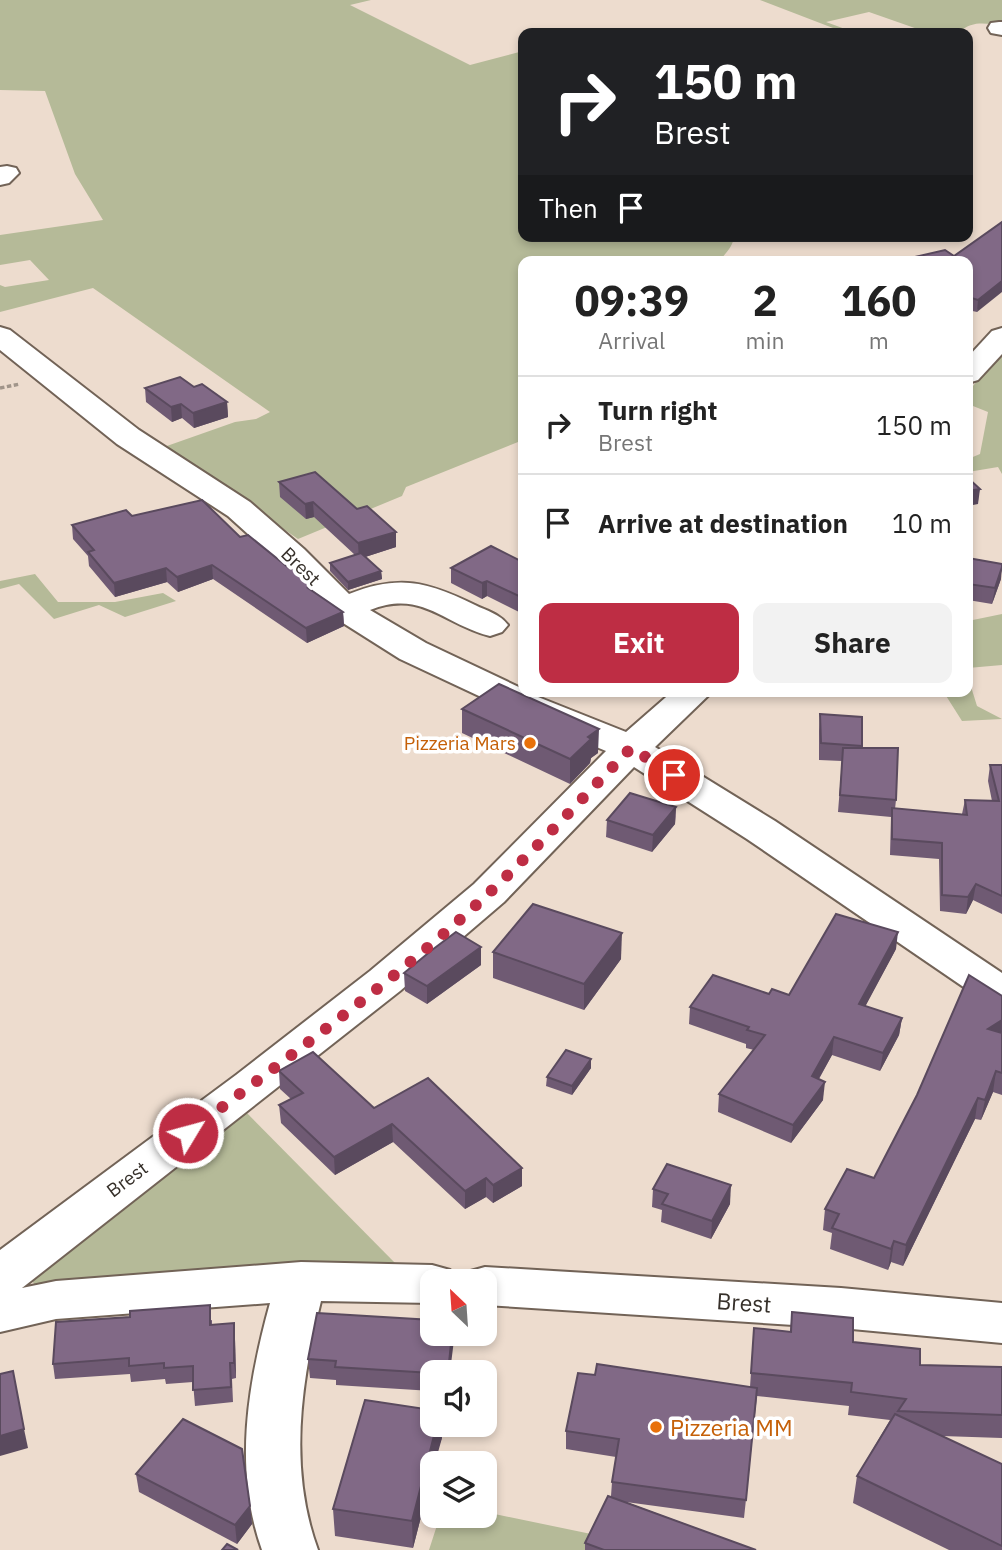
<!DOCTYPE html>
<html lang="en">
<head>
<meta charset="utf-8">
<style>
	:root { --surface:#fff; --page:#f2f2f2; --text:#222; --muted:#767676; --line:#e0e0e0; --accent:#be2d44 }
	body { margin:0; font-family:"IBM Plex Sans",sans-serif; background:var(--page); color:var(--text); height:100vh; display:flex; flex-direction:column; font-size:26px; white-space:nowrap }
	* { box-sizing:border-box; margin:0 }
	p { font-size:23px; color:var(--muted) }
	.icon { flex:none; width:38px; height:38px; fill:none; stroke:currentColor; stroke-width:2; stroke-linecap:round; stroke-linejoin:round }
	.map { position:relative; flex:1; overflow:hidden }
	.drawer { position:absolute; left:518px; top:256px; width:455px; height:441px; display:flex; flex-direction:column; background:var(--surface); border-radius:14px; box-shadow:0 4px 10px #0003 }
	.drawer>* { flex:none }
	.top-card { position:absolute; left:518px; top:28px; width:455px; height:214px; border-radius:14px; box-shadow:0 4px 10px #0003; background:#202124; color:#fff; overflow:hidden }
	.needle { width:46px; rotate:335deg }
	.fabs { position:absolute; left:420px; top:1269px; display:grid; gap:14px }
	.fabs a { display:grid; place-items:center; width:77px; height:77px; border-radius:14px; background:var(--surface); box-shadow:0 4px 10px #0003; font-size:35px }
	.pin { position:absolute; display:grid; place-items:center; width:60px; height:60px; color:#fff; margin:-30px; border:4px solid #fff; border-radius:50%; box-shadow:0 2px 7px #0007 }
	.me { position:absolute; width:77px; margin:-38px; rotate:53deg; stroke-linejoin:round; filter:drop-shadow(0 0 5px #0008) }
	.turn { display:flex; align-items:center; gap:24px; height:147px; padding:0 21px; font-size:32px }
	.turn .icon { width:91px; height:91px; stroke-width:2.5 }
	.turn b { display:block; font-size:49px; line-height:60px }
	.then { display:flex; align-items:center; height:66px; padding:0 21px; background:#0003; gap:14px; font-size:26px }
	.eta { display:flex; justify-content:space-evenly; align-items:center; height:119px; text-align:center }
	.eta b { font-size:42px; font-weight:800; line-height:49px }
	.button { display:flex; gap:14px; margin-top:auto; padding:14px 21px }
	.button a { flex:1; height:80px; border-radius:14px; background:var(--accent); color:#fff; font-size:28px; font-weight:800; line-height:80px; text-align:center }
	.button a+a { background:var(--page); color:var(--text) }
	ul { padding:0; list-style:none }
	li { display:flex; align-items:center; gap:21px; height:98px; padding:0 21px; border-top:2px solid var(--line) }
	li div { flex:1 }
	li b { display:block; font-size:26px }
	li em { font-style:normal }
	.map>svg:first-child { display:block }
	.green { fill:#b5ba98 }
	.lines { fill:none; stroke-linecap:round; stroke-linejoin:round }
	.minor-casing { stroke:#726357; stroke-width:4 }
	.path { stroke:#a1958a; stroke-width:3.5; stroke-dasharray:4.5 2.5; stroke-linecap:butt }
	.minor { fill:#fff; fill-rule:evenodd }
	.wall { fill:#6f5a73 }
	.shaded-wall { fill:#5a4a5e }
	.building { fill:#816986; stroke:#5a4a5e; stroke-width:2 }
	.route { stroke:#be2d44; stroke-width:12; stroke-dasharray:0 21.6 }
	.food-dot { fill:#e8710a; stroke:#fff; stroke-width:2.5 }
	.labels { text-anchor:middle; dominant-baseline:central; stroke-width:7; stroke-linejoin:round; paint-order:stroke }
	.street-label { font-size:19px; fill:#36302a; stroke:#fff }
	.food-label { font-size:19px; fill:#c56008; stroke:#fff; text-anchor:end }
	.near-street-label { font-size:23px; fill:#36302a; stroke:#fff }
	.near-food-label { font-size:23px; fill:#c56008; stroke:#fff; text-anchor:start }
</style>
</head>
<body>
<div class="map">
<svg width="1002" height="1550" viewBox="0 0 1002 1550">
	<rect width="100%" height="100%" fill="#eddcce"/>
	<g class="green">
		<path d="M0 0H371L350 5 470 65 523 51V236H734C733 247 726 253 719 261H523V440L406 487 402 496 298 539 164 447 235 422 256 419 270 412 93 288 0 312V285L5 287 49 280 30 260 0 265V235L103 220 75 174 45 91 0 90Z"/>
		<path d="M760 0H1002V25C986 24 972 20 960 32L929 33 869 12 826 22 856 33H846Z"/>
		<path d="M1002 351V474L998 467 968 472V459L980 454 988 412 968 404V392Z"/>
		<path d="M35 574 58 602H115L163 593 176 601 125 617 99 605 54 619 19 584 0 589V581Z"/>
		<path d="M1002 614V665L968 668V621Z"/>
		<path d="M968 677 977 706 1002 719 962 721 943 691H968Z"/>
		<path d="M241 1107 397 1265 37 1291 30 1275Z"/>
		<path d="M485 1512 596 1535 589 1550H429L440 1516H485Z"/>
	</g>
	<g class="lines">
		<g class="minor-casing">
			<g id="minor">
				<path d="M999 22H1002V35L991 33 988 28 991 23Z"/>
				<path d="M7 166 16 168 19 173 9 183 0 185V167Z"/>
				<path d="M0 327 10 330 139 430 250 502 304 549 349 594C400 574 428 582 475 605 487 611 500 614 508 625L502 632 490 636C443 624 422 589 370 610L426 643 523 689V691L626 732 673 691H713L655 747 775 821 1002 973V1007L987 1003 747 839 634 767 504 902 400 991 22 1288 56 1281 301 1262 432 1265 450 1270 455 1281H432V1303L321 1301C301 1382 288 1469 318 1550H262C233 1469 248 1383 270 1303L56 1319 0 1332V1250L236 1075 370 971 474 884 606 751 524 717 400 659 332 616 280 563 228 516 117 444 0 350Z"/>
				<path d="M1002 328V354L978 380 968 383V357L992 331Z"/>
				<path d="M485 1267 841 1288 1002 1303V1343L841 1328 485 1305V1281H463L467 1272Z"/>
			</g>
		</g>
		<path class="path" d="M0 388 20 384"/>
		<use href="#minor" class="minor"/>
	</g>
	<g class="wall">
		<path d="M1002 222 977 312 968 310V261H902L954 256Z"/>
		<path d="M194 387 227 402 228 417 194 428 182 418 172 422 146 402 145 388Z"/>
		<path d="M279 482 396 547 365 557 381 571 382 579 348 590 330 571V563L355 555 314 517 306 519 280 497Z"/>
		<path d="M132 516 240 537 313 586V591L343 612 344 626 307 643 213 579 178 592 167 582 115 597 89 566 88 556 73 539 72 525Z"/>
		<path d="M968 558 1001 579 992 604 968 600Z"/>
		<path d="M523 562V614L487 596 482 599 451 583V568Z"/>
		<path d="M462 709 598 753 591 758 590 763 570 784 462 733Z"/>
		<path d="M820 714 862 717V748L896 800 895 809 962 814 965 800 992 801 988 781 990 765H1002V914L973 900 966 914 940 911 939 859 890 855 891 817 838 812 842 761 819 760V731Z"/>
		<path d="M676 807 675 824 652 852 606 837 607 820Z"/>
		<path d="M896 949 865 1006 902 1018 899 1035 880 1071 832 1055 819 1079 823 1100 791 1143 718 1112 719 1094 754 1050 746 1048V1044L689 1024 690 1007 769 994 789 995Z"/>
		<path d="M493 952 621 959 584 1010 493 978Z"/>
		<path d="M481 965 427 1004 405 991 404 973Z"/>
		<path d="M1002 996V1095L993 1092 981 1120 975 1119 903 1266 891 1262 888 1270 830 1249 832 1233 823 1230 825 1209 874 1178Z"/>
		<path d="M591 1059V1068L572 1095 546 1086 547 1077Z"/>
		<path d="M279 1071 374 1108 522 1186 493 1203 486 1197 465 1209 393 1142 335 1175 281 1123 279 1105 291 1099 280 1089Z"/>
		<path d="M653 1189 730 1204 711 1239 661 1222 662 1210 652 1207Z"/>
		<path d="M792 1312 853 1342 920 1365 1002 1367V1438L942 1436 1002 1464V1550H949L853 1503 857 1476 890 1420 848 1415 849 1406 757 1396 744 1518 626 1502 756 1550H585V1543L611 1496 612 1482 616 1457 566 1449V1431L595 1375 750 1387 754 1328 790 1332Z"/>
		<path d="M212 1320V1325L235 1339 236 1378 232 1379 233 1402 195 1406 193 1382 166 1384 165 1379 131 1382 130 1374 55 1379 53 1364Z"/>
		<path d="M454 1340 432 1372V1391L336 1385V1380L310 1378 308 1359Z"/>
		<path d="M442 1438 432 1463V1474L413 1548 335 1536 333 1509Z"/>
		<path d="M136 1474 250 1506 252 1524 237 1544 139 1492Z"/>
	</g>
	<g class="shaded-wall">
		<path d="M1002 281V292L977 312 978 300Z"/>
		<path d="M227 402 228 417 194 428 193 413Z"/>
		<path d="M181 404 182 418 172 422 171 407Z"/>
		<path d="M980 489 978 504 968 506V491Z"/>
		<path d="M313 502 314 517 306 519 305 504Z"/>
		<path d="M396 532V547L359 559 358 543Z"/>
		<path d="M212 565 213 579 178 592 177 577Z"/>
		<path d="M1002 567 1001 579 992 604 995 588Z"/>
		<path d="M166 568 167 582 115 597 114 583Z"/>
		<path d="M381 571 382 579 348 590V582Z"/>
		<path d="M487 581V596L482 599V583Z"/>
		<path d="M343 612 344 626 307 643 306 628Z"/>
		<path d="M599 729 598 753 591 758 590 763 570 784V759L588 737Z"/>
		<path d="M676 807 675 824 652 852 653 835Z"/>
		<path d="M976 884 973 900 966 914 968 897Z"/>
		<path d="M898 932 896 949 857 1022 859 1004Z"/>
		<path d="M622 933 621 959 584 1010V984Z"/>
		<path d="M481 947V965L427 1004V986Z"/>
		<path d="M902 1018 899 1035 880 1071 883 1053Z"/>
		<path d="M1002 1020V1039L988 1029Z"/>
		<path d="M834 1037 832 1055 810 1094 812 1076Z"/>
		<path d="M591 1059V1068L572 1095V1086Z"/>
		<path d="M996 1071 993 1092 981 1120 985 1100Z"/>
		<path d="M825 1082 823 1100 791 1143 793 1125Z"/>
		<path d="M978 1098 975 1119 903 1266 906 1245Z"/>
		<path d="M392 1124 393 1142 335 1175 334 1157Z"/>
		<path d="M522 1168V1186L493 1203V1185Z"/>
		<path d="M486 1178V1197L465 1209V1191Z"/>
		<path d="M731 1185 730 1204 711 1239 712 1221Z"/>
		<path d="M894 1241 891 1262 888 1270 891 1249Z"/>
		<path d="M234 1323 235 1339 236 1378 234 1363Z"/>
		<path d="M452 1334H454V1340L450 1372H448Z"/>
		<path d="M437 1424H441L442 1438 435 1463H432V1474L413 1548 412 1521Z"/>
		<path d="M24 1429 28 1448 0 1456V1436Z"/>
		<path d="M250 1506 252 1524 237 1544 235 1525Z"/>
	</g>
	<g class="building">
		<path d="M1002 222V281L978 300 968 297V261L902 260 945 250 954 256Z"/>
		<path d="M180 377 194 387 202 384 227 402 193 413 181 404 171 407 145 388Z"/>
		<path d="M315 472 357 509 367 506 396 532 358 543 313 502 305 504 279 482Z"/>
		<path d="M968 478 980 489 968 491Z"/>
		<path d="M202 500 240 537 248 535 290 569 294 568 313 586 308 588 343 612 306 628 212 565 177 577 166 568 114 583 88 552 94 550 72 525 126 510 132 516Z"/>
		<path d="M491 546 523 562V598L487 581 482 583 451 568Z"/>
		<path d="M361 553 381 571 348 582 330 563Z"/>
		<path d="M968 558 1002 564V567L995 588 968 584Z"/>
		<path d="M499 684 599 729 588 737 591 739 570 759 462 709Z"/>
		<path d="M820 714 862 717V746L821 743Z"/>
		<path d="M843 748H898L896 800 840 795Z"/>
		<path d="M990 765H1002V896L976 884 968 897 942 895V843L892 839V808L967 815 965 800 999 801Z"/>
		<path d="M630 793 676 807 653 835 607 820Z"/>
		<path d="M533 904 622 933 584 984 493 952Z"/>
		<path d="M836 914 898 932 859 1004 902 1018 883 1053 834 1037 812 1076 825 1082 793 1125 719 1094 765 1035 747 1030 749 1027 690 1007 713 975 769 994 772 989 789 995Z"/>
		<path d="M456 932 481 947 427 986 404 973 432 950Z"/>
		<path d="M969 975 1002 996V1020L988 1029 1002 1033V1073L996 1071 985 1100 978 1098 906 1245 894 1241 891 1249 832 1228 839 1214 825 1209 847 1169 874 1178 917 1095Z"/>
		<path d="M566 1050 591 1059 572 1086 547 1077Z"/>
		<path d="M313 1052 374 1108 428 1078 522 1168 493 1185 486 1178 465 1191 392 1124 334 1157 279 1105 303 1093 279 1071Z"/>
		<path d="M667 1164 731 1185 712 1221 662 1204 668 1194 653 1189Z"/>
		<path d="M210 1305V1325L234 1323V1363H230L231 1387 193 1390V1366L164 1368V1363L129 1366V1358L53 1364 56 1322 130 1317V1311Z"/>
		<path d="M792 1312 853 1318V1342L920 1349V1365L1002 1367V1415L898 1411 906 1399 851 1392 852 1383 751 1373 754 1328 791 1332Z"/>
		<path d="M317 1313 432 1320V1334H452L448 1372 432 1373 335 1367 336 1361 308 1359Z"/>
		<path d="M597 1364 757 1388 746 1500 612 1482 619 1439 566 1431 578 1373 595 1375Z"/>
		<path d="M13 1371 24 1429 0 1436V1374Z"/>
		<path d="M365 1400 432 1410V1424H437L412 1521 333 1509Z"/>
		<path d="M895 1414 1002 1464V1546L857 1476Z"/>
		<path d="M183 1419 242 1449 250 1506 235 1525 136 1474Z"/>
		<path d="M608 1496 756 1550H604L585 1543Z"/>
		<path d="M227 1544 238 1550H222Z"/>
	</g>
	<g class="lines">
		<path class="route" d="M188 1133C290 1055 395 981 489 893 538 847 584 796 631 748L674 775"/>
	</g>
	<g class="food-dot">
		<circle cx="530" cy="743" r="7"/>
		<circle cx="656" cy="1427" r="7"/>
	</g>
	<g class="labels">
		<g class="street-label">
			<text transform="translate(301 566) rotate(44)">Brest</text>
			<text transform="translate(127 1179) rotate(-37)">Brest</text>
		</g>
		<g class="food-label">
			<text x="516" y="743">Pizzeria Mars</text>
		</g>
		<g class="near-street-label">
			<text transform="translate(744 1302) rotate(4)">Brest</text>
		</g>
		<g class="near-food-label">
			<text x="670" y="1427">Pizzeria MM</text>
		</g>
	</g>
</svg>
<div class="fabs">
<a><svg class="needle" viewBox="-14 -14 28 28"><path d="M0-13l5 13h-10z" fill="#e53935"/><path d="M0 13l5-13h-10z" fill="#767676"/></svg></a>
<a><svg class="icon" aria-label="sound" viewBox="0 0 24 24"><path d="M4 9h4l5-4v14l-5-4H4zM17 9q2 3 0 6"/></svg></a>
<a><svg class="icon" aria-label="layers" viewBox="0 0 24 24"><path d="M12 4l9 5-9 5-9-5zM3 14l9 5 9-5"/></svg></a>
</div>
<div class="pin" style="left:674px;top:775px;background:#d93025"><svg class="icon" aria-label="arrive" viewBox="0 0 24 24"><path d="M6 21V4h12l-3 4 3 4H6"/></svg></div>
<svg class="me" style="left:188px;top:1133px" viewBox="-20 -20 40 40"><circle r="17" fill="#be2d44" stroke="#fff" stroke-width="3"/><path d="M0-11L8 9 0 5-8 9z" fill="#fff"/></svg>
<div class="top-card">
<div class="turn"><svg class="icon" aria-label="right" viewBox="0 0 24 24"><path d="M7 20v-9h11M14 6l5 5-5 5"/></svg><div><b>150 m</b>Brest</div></div>
<div class="then">Then<svg class="icon" aria-label="arrive" viewBox="0 0 24 24"><path d="M6 21V4h12l-3 4 3 4H6"/></svg></div>
</div>
<section class="drawer">
<div class="eta">
<div><b>09:39</b><p>Arrival</p></div>
<div><b>2</b><p>min</p></div>
<div><b>160</b><p>m</p></div>
</div>
<ul>
<li><svg class="icon" aria-label="right" viewBox="0 0 24 24"><path d="M7 20v-9h11M14 6l5 5-5 5"/></svg><div><b>Turn right</b><p>Brest</p></div><em>150 m</em></li>
<li><svg class="icon" aria-label="arrive" viewBox="0 0 24 24"><path d="M6 21V4h12l-3 4 3 4H6"/></svg><div><b>Arrive at destination</b></div><em>10 m</em></li>
</ul>
<div class="button"><a>Exit</a><a>Share</a></div>
</section>
</div>
</body>
</html>
